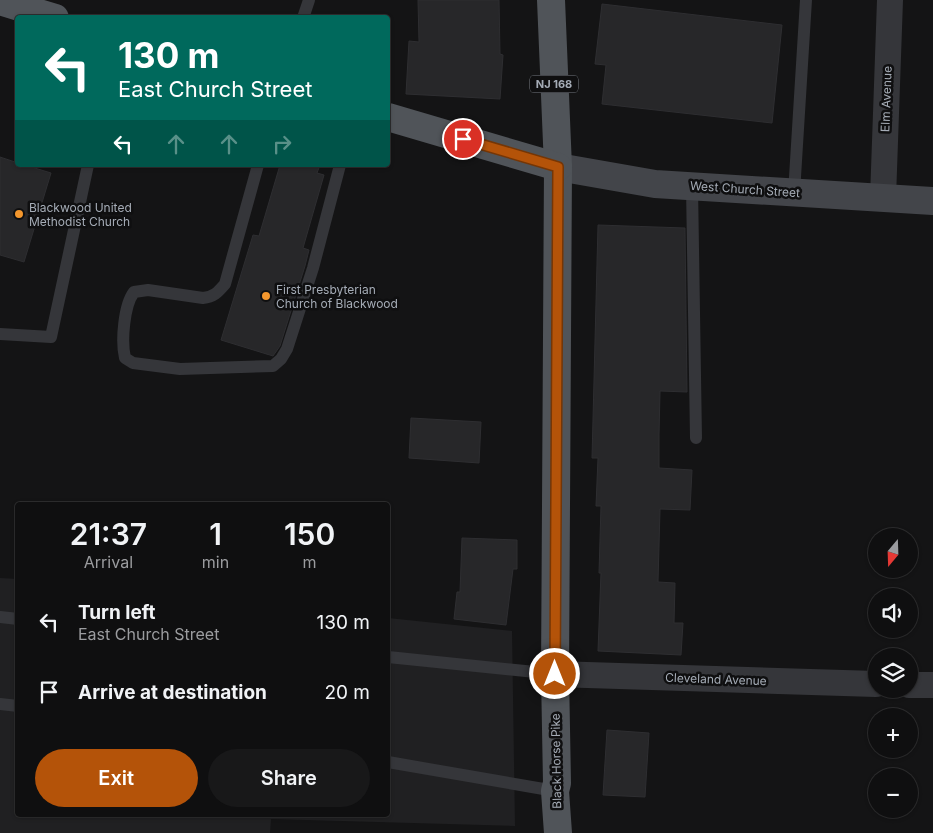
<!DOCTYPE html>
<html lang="en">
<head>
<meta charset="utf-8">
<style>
	:root { --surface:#0f0f10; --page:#181819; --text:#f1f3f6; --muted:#9b9c9f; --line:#2f2f30; --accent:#b45309 }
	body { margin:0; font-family:Inter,sans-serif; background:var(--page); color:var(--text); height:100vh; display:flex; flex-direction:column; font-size:19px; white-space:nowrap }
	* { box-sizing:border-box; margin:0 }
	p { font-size:16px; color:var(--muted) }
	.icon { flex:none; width:28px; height:28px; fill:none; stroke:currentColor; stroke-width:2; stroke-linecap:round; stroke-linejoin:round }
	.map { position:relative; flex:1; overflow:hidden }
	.panel { position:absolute; left:15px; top:502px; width:375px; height:315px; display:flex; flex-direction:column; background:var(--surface); border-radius:5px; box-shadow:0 1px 4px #0004,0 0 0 1px var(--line) }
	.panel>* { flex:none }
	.top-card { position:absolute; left:15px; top:15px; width:375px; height:152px; border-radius:5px; box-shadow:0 1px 4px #0004,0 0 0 1px var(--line); background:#00695c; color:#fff; overflow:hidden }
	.needle { width:32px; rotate:199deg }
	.controls { position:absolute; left:868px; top:528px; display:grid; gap:10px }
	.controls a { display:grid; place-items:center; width:50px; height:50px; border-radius:50%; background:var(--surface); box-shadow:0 1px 4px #0004,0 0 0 1px var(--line); font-size:25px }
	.pin { position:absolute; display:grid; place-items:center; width:42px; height:42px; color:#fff; margin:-21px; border:2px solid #fff; border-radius:50%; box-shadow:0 1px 5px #0007 }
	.me { position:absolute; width:55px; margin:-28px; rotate:0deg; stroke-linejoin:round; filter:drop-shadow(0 0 4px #0008) }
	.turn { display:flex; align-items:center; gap:18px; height:105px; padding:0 20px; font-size:22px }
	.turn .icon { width:65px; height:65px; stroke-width:2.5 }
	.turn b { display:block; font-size:35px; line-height:42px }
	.lanes { display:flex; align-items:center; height:48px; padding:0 20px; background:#0003; justify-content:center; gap:25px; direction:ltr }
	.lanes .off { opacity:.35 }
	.eta { display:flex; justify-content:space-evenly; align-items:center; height:85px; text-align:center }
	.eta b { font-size:30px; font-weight:600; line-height:35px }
	.primary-button { display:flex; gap:10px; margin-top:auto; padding:10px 20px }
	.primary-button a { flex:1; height:58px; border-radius:30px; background:var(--accent); color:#fff; font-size:20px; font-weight:600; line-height:58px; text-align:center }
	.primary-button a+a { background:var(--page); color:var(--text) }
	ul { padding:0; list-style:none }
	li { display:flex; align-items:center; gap:15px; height:70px; padding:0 20px }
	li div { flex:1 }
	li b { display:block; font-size:19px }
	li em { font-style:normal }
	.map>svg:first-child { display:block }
	.built { fill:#202022 }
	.building { fill:#272729; stroke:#2e2e31 }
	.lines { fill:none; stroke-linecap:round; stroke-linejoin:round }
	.service { stroke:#35363a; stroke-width:12 }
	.minor { stroke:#35363a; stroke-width:26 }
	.secondary { stroke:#43454a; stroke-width:28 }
	.primary { stroke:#505459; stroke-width:28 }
	.route-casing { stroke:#753606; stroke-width:12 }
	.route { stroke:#b45309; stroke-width:9 }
	.poi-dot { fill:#f4972d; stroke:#0f0f10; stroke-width:2 }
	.labels { text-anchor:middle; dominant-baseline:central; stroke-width:5; stroke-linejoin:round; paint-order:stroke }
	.shield { fill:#0f0f10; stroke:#787d84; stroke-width:1 }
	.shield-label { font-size:11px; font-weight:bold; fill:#a5acb6 }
	.street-label { font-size:12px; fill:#a5acb6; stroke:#0f0f10 }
	.poi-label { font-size:12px; fill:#a5acb6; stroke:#0f0f10; text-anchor:start }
</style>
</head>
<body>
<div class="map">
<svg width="933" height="833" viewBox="0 0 933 833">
	<rect width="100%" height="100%" fill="#141415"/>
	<path class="built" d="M0 578 17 579 18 815H388V618L512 631 515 826 271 819 270 833H0Z"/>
	<g class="building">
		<path d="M418 0H499L500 54 503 55 500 99 406 94 409 41 419 42Z"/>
		<path d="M602 4 782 25 772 123 602 104 606 65 595 64Z"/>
		<path d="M0 157 18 163V165H25L51 173 24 262 0 255Z"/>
		<path d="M280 165H320L317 173 324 175 303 248 309 250 305 266 280 346 273 356 221 340 253 235 259 236Z"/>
		<path d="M598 225 685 228 687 392 660 391 659 435V468L692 470 690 510 660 509 658 582 675 583 674 623H683L681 655 598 651 601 573H599L601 506H596L598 458H592Z"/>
		<path d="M411 418 481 422 479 463 409 458Z"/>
		<path d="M462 538 517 540V569H513L506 625 454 619 457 592H460Z"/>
		<path d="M607 730 649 733 645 797 603 795Z"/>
	</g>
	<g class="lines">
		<g class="service">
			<path d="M303 18 309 0"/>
			<path d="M258 165 225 284C218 292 214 297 203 298L148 290 134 292C124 305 121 341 125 358L133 363 180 369 273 366 281 359 287 349 313 268 340 165"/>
			<path d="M692 186 696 438"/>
			<path d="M794 193 806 0"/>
			<path d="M0 334 51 337 88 165"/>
			<path d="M0 617 18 619"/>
			<path d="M388 657 555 674"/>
			<path d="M0 704 18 706"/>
			<path d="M388 762 555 791"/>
		</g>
		<g class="minor">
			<path d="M883 198 890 0"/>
			<path d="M555 674 876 684"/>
			<path d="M909 685H933"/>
		</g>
		<path class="secondary" d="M558 167 655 184 933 201"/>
		<g class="primary">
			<path d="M551 0 558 167 555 674 557 783 555 791 558 833"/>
			<path d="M0 1 55 18"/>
			<path d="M388 117 558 167"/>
		</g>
	</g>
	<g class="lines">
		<g class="route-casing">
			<path id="route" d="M463 139 558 167 555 674"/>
		</g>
		<use href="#route" class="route"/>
	</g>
	<g class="poi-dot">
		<circle cx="19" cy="214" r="5"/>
		<circle cx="266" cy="296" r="5"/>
	</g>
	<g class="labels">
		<rect class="shield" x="530" y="75.5" width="48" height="17" rx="4"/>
		<g class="shield-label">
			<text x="554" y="84">NJ 168</text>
		</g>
		<g class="street-label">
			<text transform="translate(886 99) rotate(-88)">Elm Avenue</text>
			<text transform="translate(745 189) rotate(4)">West Church Street</text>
			<text transform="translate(716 679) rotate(2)">Cleveland Avenue</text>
			<text transform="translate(556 761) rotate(-91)">Black Horse Pike</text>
		</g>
		<g class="poi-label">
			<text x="29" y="207">Blackwood United<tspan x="29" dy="14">Methodist Church</tspan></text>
			<text x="276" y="289">First Presbyterian<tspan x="276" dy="14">Church of Blackwood</tspan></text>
		</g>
	</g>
</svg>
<div class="controls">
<a><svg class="needle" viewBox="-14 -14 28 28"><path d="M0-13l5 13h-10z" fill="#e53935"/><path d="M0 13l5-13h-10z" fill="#9b9c9f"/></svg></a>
<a><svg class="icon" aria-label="sound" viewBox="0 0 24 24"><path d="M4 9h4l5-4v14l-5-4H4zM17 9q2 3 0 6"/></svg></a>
<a><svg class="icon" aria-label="layers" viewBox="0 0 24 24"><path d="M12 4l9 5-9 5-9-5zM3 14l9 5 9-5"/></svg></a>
<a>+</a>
<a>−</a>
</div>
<div class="pin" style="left:463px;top:139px;background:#d93025"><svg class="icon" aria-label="arrive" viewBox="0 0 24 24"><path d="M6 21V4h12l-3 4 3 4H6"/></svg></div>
<svg class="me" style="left:555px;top:674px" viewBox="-20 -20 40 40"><circle r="17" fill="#b45309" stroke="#fff" stroke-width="3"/><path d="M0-11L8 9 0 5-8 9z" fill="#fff"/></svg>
<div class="top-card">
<div class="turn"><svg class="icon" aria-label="left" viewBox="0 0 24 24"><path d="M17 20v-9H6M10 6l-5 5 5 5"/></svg><div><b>130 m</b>East Church Street</div></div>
<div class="lanes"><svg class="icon" aria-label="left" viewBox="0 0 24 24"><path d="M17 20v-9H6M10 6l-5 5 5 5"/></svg><svg class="icon off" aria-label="ahead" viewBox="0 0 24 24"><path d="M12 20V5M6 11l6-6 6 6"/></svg><svg class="icon off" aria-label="ahead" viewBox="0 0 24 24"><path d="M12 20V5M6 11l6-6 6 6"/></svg><svg class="icon off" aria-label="right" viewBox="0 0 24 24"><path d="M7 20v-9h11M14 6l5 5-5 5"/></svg></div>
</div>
<section class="panel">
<div class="eta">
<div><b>21:37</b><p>Arrival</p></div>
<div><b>1</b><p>min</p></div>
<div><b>150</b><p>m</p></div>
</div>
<ul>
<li><svg class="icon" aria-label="left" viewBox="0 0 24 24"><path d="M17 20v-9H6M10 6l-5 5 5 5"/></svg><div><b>Turn left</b><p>East Church Street</p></div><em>130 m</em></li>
<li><svg class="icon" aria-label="arrive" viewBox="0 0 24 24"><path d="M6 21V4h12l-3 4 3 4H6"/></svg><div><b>Arrive at destination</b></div><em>20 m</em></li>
</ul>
<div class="primary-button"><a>Exit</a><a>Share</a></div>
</section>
</div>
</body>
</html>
